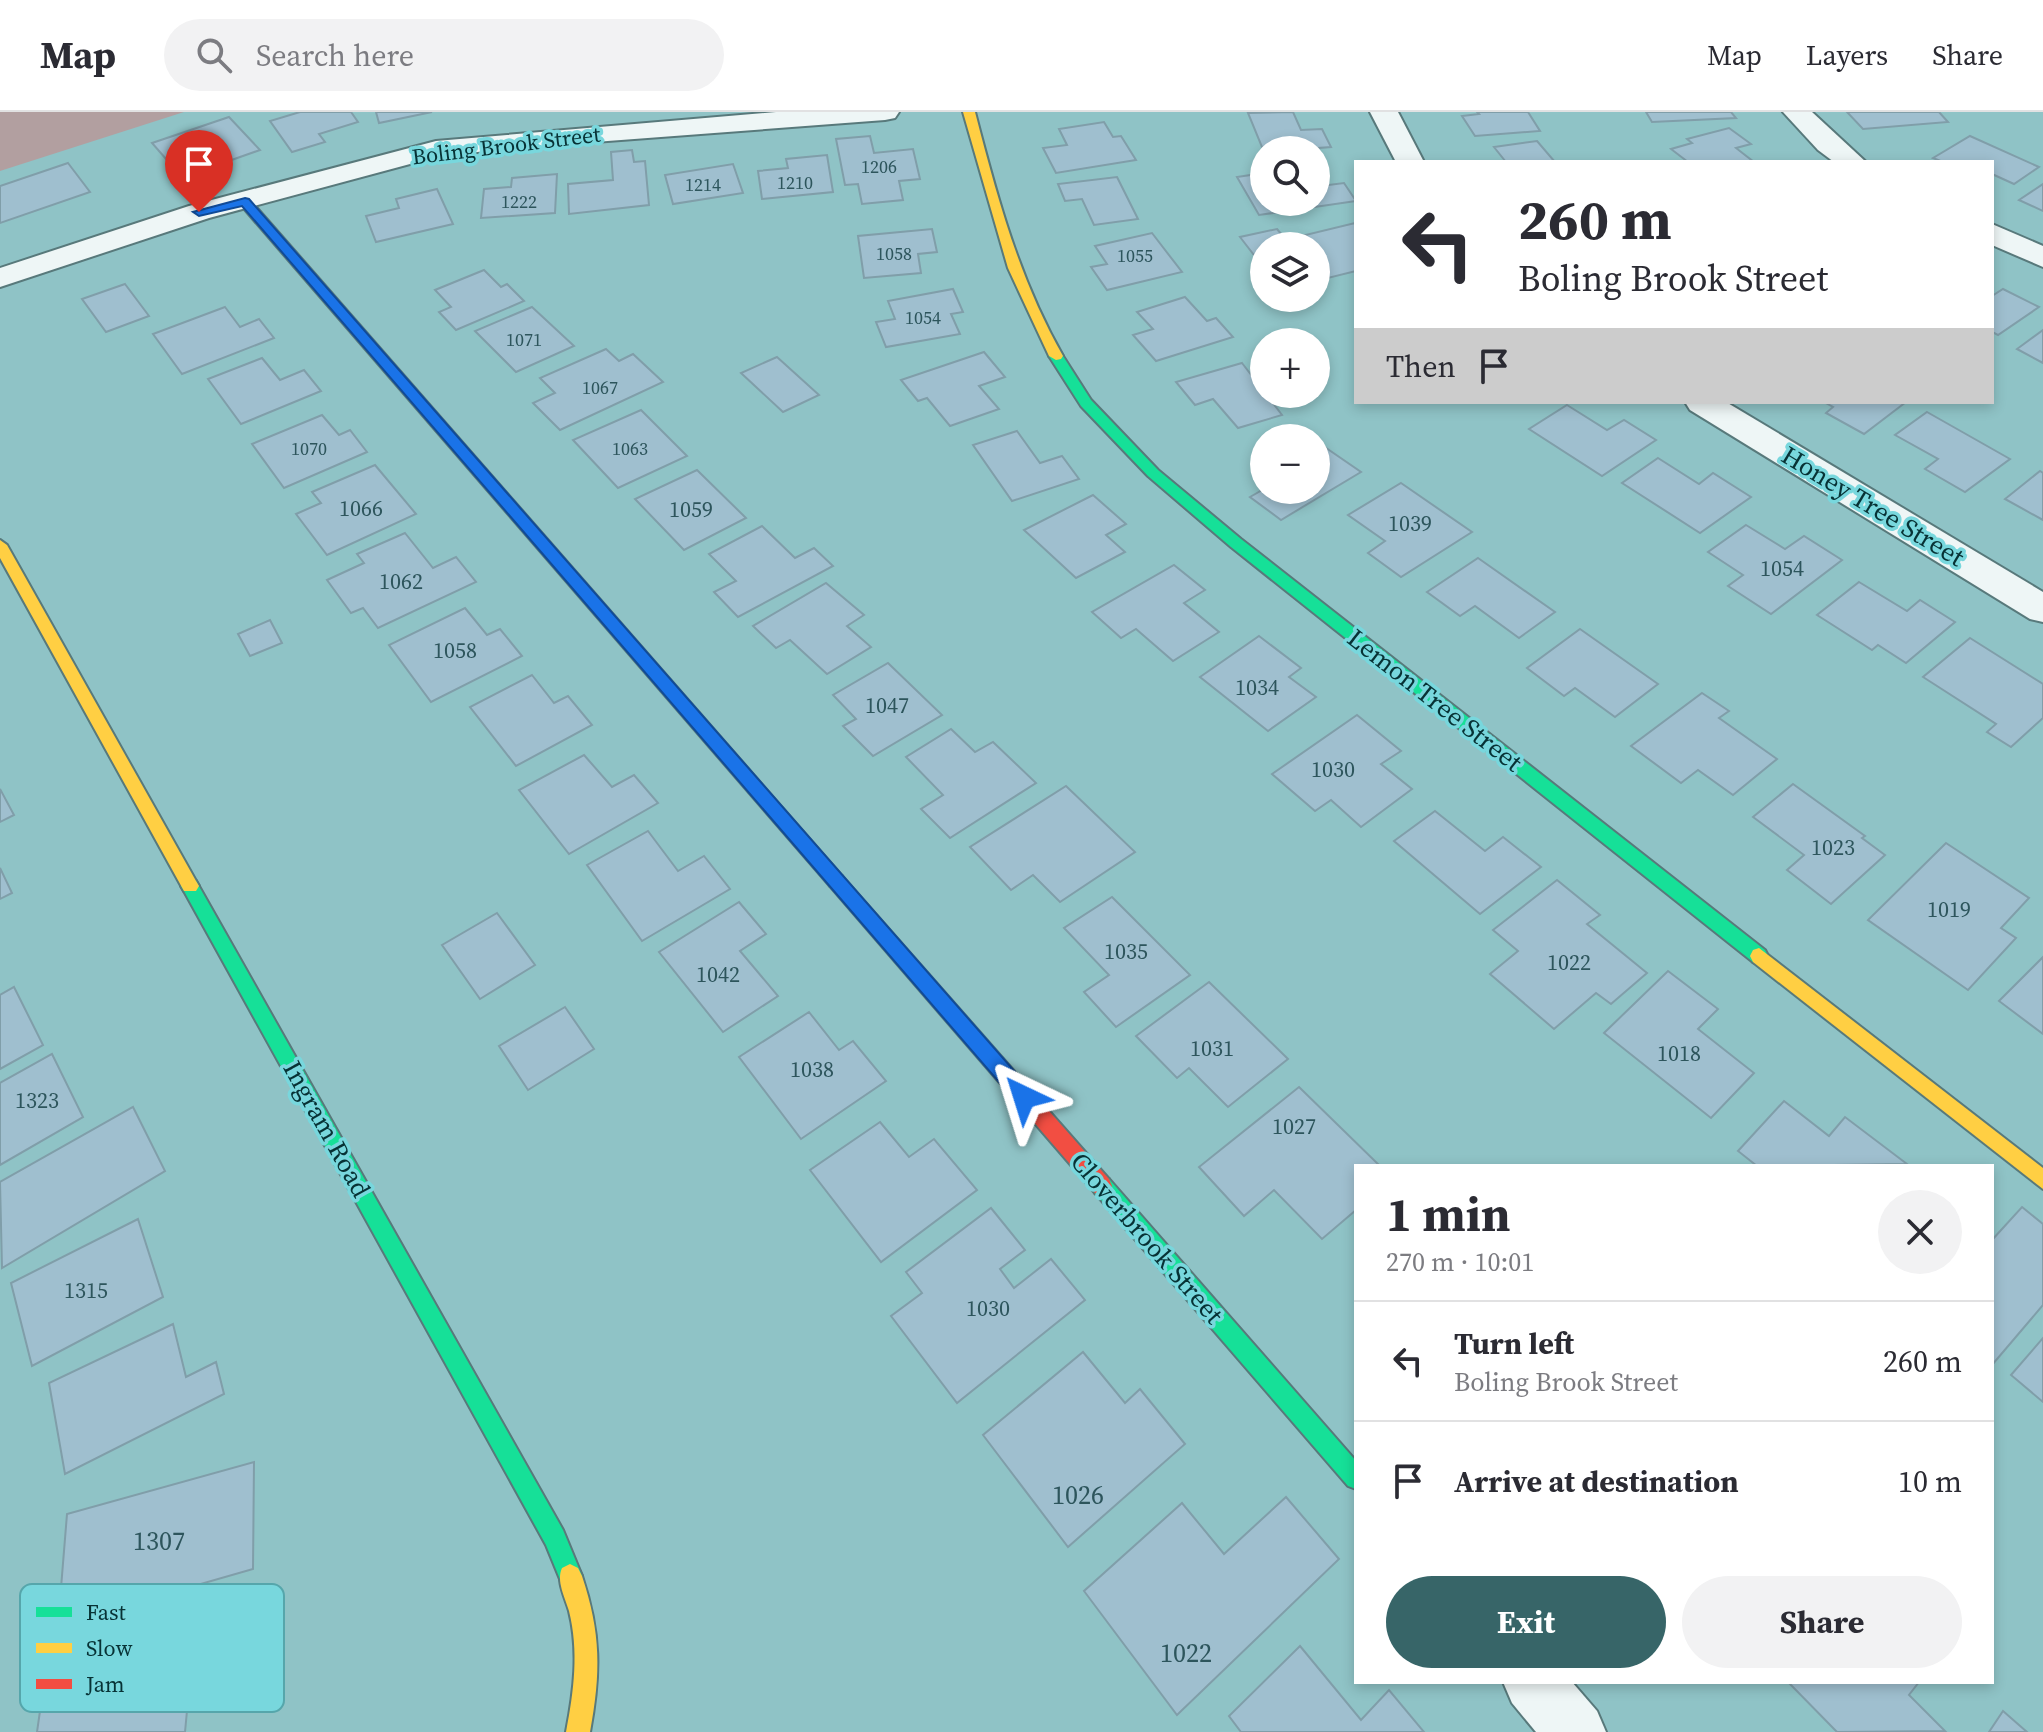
<!DOCTYPE html>
<html lang="en">
<head>
<meta charset="utf-8">
<style>
	:root { --surface:#fff; --page:#f2f2f3; --text:#2b2b33; --muted:#7c7c81; --line:#e1e1e2; --accent:#376568 }
	body { margin:0; font-family:"Source Serif 4",serif; background:var(--page); color:var(--text); height:100vh; display:flex; flex-direction:column; font-size:30px; white-space:nowrap }
	* { box-sizing:border-box; margin:0 }
	p { font-size:26px; color:var(--muted) }
	.icon { flex:none; width:44px; height:44px; fill:none; stroke:currentColor; stroke-width:2; stroke-linecap:round; stroke-linejoin:round }
	.map { position:relative; flex:1; overflow:hidden }
	.details { position:absolute; left:1354px; top:1052px; width:640px; height:520px; display:flex; flex-direction:column; background:var(--surface); border-radius:0px; box-shadow:0 4px 12px #0003 }
	.details>* { flex:none }
	.guide { position:absolute; left:1354px; top:48px; width:640px; height:244px; border-radius:0px; box-shadow:0 4px 12px #0003; background:#fff; color:var(--text); overflow:hidden }
	.controls { position:absolute; left:1250px; top:24px; display:grid; gap:16px }
	.controls a { display:grid; place-items:center; width:80px; height:80px; border-radius:50%; background:var(--surface); box-shadow:0 4px 12px #0003; font-size:40px }
	.pin { position:absolute; display:grid; place-items:center; width:68px; height:68px; color:#fff; margin:-82px -34px; border-radius:50% 50% 50% 0; rotate:-45deg; box-shadow:0 0 8px #0007 }
	.pin .icon { rotate:45deg }
	.me { position:absolute; width:88px; margin:-44px; rotate:319deg; stroke-linejoin:round; filter:drop-shadow(0 0 6px #0008) }
	.turn { display:flex; align-items:center; gap:28px; height:168px; padding:0 32px; font-size:36px }
	.turn .icon { width:104px; height:104px; stroke-width:2.5 }
	.turn b { display:block; font-size:56px; line-height:68px }
	.then { display:flex; align-items:center; height:76px; padding:0 32px; background:#0003; gap:16px; font-size:30px }
	.round { display:grid; place-items:center; flex:none; width:84px; height:84px; border-radius:42px; background:var(--page) }
	.headline { display:flex; align-items:center; justify-content:space-between; height:136px; padding:0 32px }
	h1 { font-size:48px; font-weight:700; line-height:60px }
	.button { display:flex; gap:16px; margin-top:auto; padding:16px 32px }
	.button a { flex:1; height:92px; border-radius:48px; background:var(--accent); color:#fff; font-size:32px; font-weight:700; line-height:92px; text-align:center }
	.button a+a { background:var(--page); color:var(--text) }
	ul { padding:0; list-style:none }
	li { display:flex; align-items:center; gap:24px; height:120px; padding:0 32px; border-top:2px solid var(--line) }
	li div { flex:1 }
	li b { display:block; font-size:30px }
	li em { font-style:normal }
	header { display:flex; align-items:center; gap:48px; box-sizing:border-box; height:112px; padding:0 40px; background:var(--surface); border-bottom:2px solid var(--line) }
	header strong { font-size:38px }
	nav { display:flex; gap:44px; margin-inline-start:auto; font-size:28px }
	.search { width:560px; height:72px; background:var(--page); display:flex; align-items:center; gap:20px; box-sizing:border-box; padding:0 28px; border-radius:44px; color:var(--muted); font-size:30px }
	.map>svg:first-child { display:block }
	.green { fill:#b29fa0 }
	.building { fill:#9fbfcf; stroke:#809ea9; stroke-width:2 }
	.lines { fill:none; stroke-linecap:round; stroke-linejoin:round }
	.street-casing { stroke:#58797b; stroke-width:4 }
	.fast-casing { stroke:#58797b; stroke-width:4 }
	.slow-casing { stroke:#58797b; stroke-width:4 }
	.jam-casing { stroke:#58797b; stroke-width:4 }
	.street { fill:#eef6f6; fill-rule:evenodd }
	.fast { fill:#16e098; fill-rule:evenodd }
	.slow { fill:#ffcf43; fill-rule:evenodd }
	.jam { fill:#f24e42; fill-rule:evenodd }
	.route { fill:#1a73e8; stroke:#114b97; stroke-width:2 }
	.labels { text-anchor:middle; dominant-baseline:central; stroke-width:7; stroke-linejoin:round; paint-order:stroke }
	.far-number-label { font-size:18px; fill:#2d555c }
	.far-street-label { font-size:22px; fill:#073235; stroke:#78d7dd }
	.number-label { font-size:22px; fill:#2d555c }
	.street-label { font-size:26px; fill:#073235; stroke:#78d7dd }
	.near-number-label { font-size:26px; fill:#2d555c }
	.key { fill:#78d7dd; stroke:#56a6ab; stroke-width:2 }
	.key-label { font-size:22px; fill:#073235 }
</style>
</head>
<body>
<header>
<strong>Map</strong>
<div class="search"><svg class="icon" aria-label="search" viewBox="0 0 24 24"><circle cx="10" cy="10" r="6"/><path d="M15 15l6 6"/></svg>Search here</div>
<nav><a>Map</a><a>Layers</a><a>Share</a></nav>
</header>
<div class="map">
<svg width="2043" height="1620" viewBox="0 0 2043 1620">
	<rect width="100%" height="100%" fill="#8fc3c6"/>
	<path class="green" d="M0 0H184L0 59Z"/>
	<g class="building">
		<path d="M300 0H351L358 10 319 22 325 30 292 40 270 9Z"/>
		<path d="M376 0H432L379 11Z"/>
		<path d="M1293 0 1301 18 1322 17 1331 35 1264 40 1248 1Z"/>
		<path d="M1477 0H1528L1540 19 1475 24 1462 4 1479 2Z"/>
		<path d="M1646 0H1731L1736 6 1652 10Z"/>
		<path d="M1847 0H1939L1948 10 1863 17Z"/>
		<path d="M229 5 260 38 223 51 215 41 173 55 152 31Z"/>
		<path d="M1104 10 1113 25 1121 24 1136 48 1056 61 1043 36 1067 33 1059 17Z"/>
		<path d="M1729 16 1751 32 1736 36 1754 50H1688L1671 37 1692 31 1687 27Z"/>
		<path d="M870 24 874 41 913 37 920 67 899 69 903 88 862 92 858 72 845 73 836 27Z"/>
		<path d="M1970 24 2039 55 2014 72 1992 62V50H1943L1933 46Z"/>
		<path d="M1537 29 1555 50H1506L1494 35Z"/>
		<path d="M632 38 634 50 645 49 649 93 569 102 568 72 613 68 611 40Z"/>
		<path d="M827 43 833 80 762 87 758 59 788 56 786 47Z"/>
		<path d="M68 51 90 80 0 111V74Z"/>
		<path d="M733 52 743 81 673 92 665 63Z"/>
		<path d="M1264 61V90H1316V67L1321 74 1344 71 1356 89 1259 103 1237 65Z"/>
		<path d="M557 62 555 101 481 106 484 77 511 75 512 66Z"/>
		<path d="M1117 65 1138 107 1094 113 1082 87 1065 89 1058 72Z"/>
		<path d="M2043 72V99L2019 88Z"/>
		<path d="M437 77 453 112 376 130 366 104 399 96 396 87Z"/>
		<path d="M1355 111 1356 159 1328 166 1316 152V134H1300L1293 126Z"/>
		<path d="M932 117 937 140 918 142 921 161 864 166 858 124Z"/>
		<path d="M1277 117 1291 134H1264V156L1240 125Z"/>
		<path d="M1152 121 1182 160 1107 178 1091 155 1107 152 1095 134Z"/>
		<path d="M484 158 501 175 507 172 524 189 456 218 439 200 451 195 435 178Z"/>
		<path d="M125 172 149 204 106 220 82 187Z"/>
		<path d="M953 177 963 200 951 202 960 222 886 235 876 210 895 207 888 189Z"/>
		<path d="M2003 177 2039 195 1998 223 1992 220V184Z"/>
		<path d="M1185 185 1207 209 1216 206 1233 225 1156 249 1133 223 1153 217 1137 200Z"/>
		<path d="M225 195 240 215 259 207 274 226 182 262 153 222Z"/>
		<path d="M532 195 574 234 516 260 475 219Z"/>
		<path d="M2043 218V251L2017 237Z"/>
		<path d="M606 237 619 249 633 242 663 270 560 318 533 291 555 281 540 266Z"/>
		<path d="M984 240 1005 265 979 274 999 297 950 314 927 286 918 289 901 268Z"/>
		<path d="M777 245 819 283 783 300 741 261Z"/>
		<path d="M262 246 280 268 304 258 321 279 241 312 208 267Z"/>
		<path d="M1242 251 1282 303 1238 316 1213 287 1195 293 1176 270Z"/>
		<path d="M1824 290H1906L1864 322 1826 301 1833 295Z"/>
		<path d="M1567 293 1607 318 1624 308 1656 328 1602 364 1529 317Z"/>
		<path d="M641 298 687 344 618 376 573 328Z"/>
		<path d="M1927 300 2010 347 1965 380 1925 357 1938 347 1895 323Z"/>
		<path d="M322 303 339 323 350 318 367 340 284 376 252 332Z"/>
		<path d="M1017 319 1040 351 1062 344 1079 367 1012 389 973 333Z"/>
		<path d="M1316 329 1361 360 1281 408 1250 385 1264 377 1316 378Z"/>
		<path d="M1658 346 1699 372 1713 361 1751 385 1700 421 1622 371Z"/>
		<path d="M375 353 416 402 327 443 296 402 321 391 312 380Z"/>
		<path d="M697 358 746 406 684 438 635 387Z"/>
		<path d="M2040 359 2043 361V408L2005 387Z"/>
		<path d="M1401 371 1472 420 1401 465 1368 441 1385 429 1348 403Z"/>
		<path d="M1093 383 1126 412 1106 423 1125 440 1076 466 1024 418Z"/>
		<path d="M1746 413 1785 437 1804 424 1842 448 1771 502 1728 474 1743 463 1708 440Z"/>
		<path d="M762 414 795 446 814 436 833 454 738 505 714 480 736 469 709 442Z"/>
		<path d="M405 421 433 456 456 445 476 470 378 516 363 496 351 501 327 468 364 451 357 442Z"/>
		<path d="M1478 446 1555 500 1519 526 1475 494 1460 504 1427 480Z"/>
		<path d="M1174 453 1205 478 1184 491 1219 520 1173 549 1136 517 1121 526 1092 500Z"/>
		<path d="M1859 470 1907 499 1920 488 1955 510 1906 551 1878 533 1872 538 1817 503Z"/>
		<path d="M826 471 864 503 847 514 871 535 827 562 790 528 776 536 753 514Z"/>
		<path d="M465 496 487 523 500 517 522 544 431 590 389 533Z"/>
		<path d="M270 508 282 531 250 544 238 522Z"/>
		<path d="M1580 517 1658 572 1615 605 1575 576 1564 584 1527 556Z"/>
		<path d="M1259 524 1301 556 1289 565 1316 585 1268 619 1200 565Z"/>
		<path d="M1970 526 2043 572V606L2011 635 1987 620 1996 612 1923 565Z"/>
		<path d="M888 551 942 603 873 644 843 614 856 607 833 583Z"/>
		<path d="M532 563 554 591 568 584 592 613 516 654 470 595Z"/>
		<path d="M1702 581 1729 599 1719 606 1777 647 1733 683 1698 658 1681 671 1631 634Z"/>
		<path d="M1357 603 1401 639 1381 652 1412 677 1361 715 1331 688 1315 699 1272 662Z"/>
		<path d="M951 617 975 640 993 630 1036 671 950 726 921 697 943 683 906 645Z"/>
		<path d="M584 643 612 675 634 663 658 691 569 742 519 678Z"/>
		<path d="M1793 672 1865 724 1862 726 1885 743 1831 792 1787 758 1804 743 1753 705Z"/>
		<path d="M1066 674 1135 740 1060 790 1033 763 1011 778 970 735Z"/>
		<path d="M0 677 14 703 0 710Z"/>
		<path d="M1435 699 1485 739 1503 725 1541 755 1480 802 1394 729Z"/>
		<path d="M648 719 678 759 704 744 730 777 642 829 587 753Z"/>
		<path d="M1946 731 2029 786 2001 816 2016 826 1968 878 1868 808Z"/>
		<path d="M0 756 12 781 0 787Z"/>
		<path d="M1557 768 1600 803 1587 812 1647 861 1611 892 1596 881 1554 917 1490 862 1518 839 1493 818Z"/>
		<path d="M1112 785 1190 863 1116 915 1084 880 1109 863 1064 816Z"/>
		<path d="M739 790 766 822 740 839 778 884 723 920 659 840Z"/>
		<path d="M497 801 535 853 480 887 442 833Z"/>
		<path d="M2043 845V922L1999 889Z"/>
		<path d="M1668 859 1718 897 1698 917 1754 961 1711 1006 1604 921Z"/>
		<path d="M1209 870 1288 947 1228 995 1189 956 1177 966 1136 924Z"/>
		<path d="M14 875 43 933 0 957V883Z"/>
		<path d="M565 895 594 937 528 978 499 934Z"/>
		<path d="M809 900 839 938 853 929 886 969 801 1027 739 945Z"/>
		<path d="M52 942 83 1005 0 1053V971Z"/>
		<path d="M1299 975 1380 1054H1356V1098L1322 1127 1274 1078 1244 1104 1199 1055Z"/>
		<path d="M1784 989 1829 1024 1845 1005 1907 1052 1757 1054 1738 1039Z"/>
		<path d="M133 995 165 1059 2 1156 0 1070Z"/>
		<path d="M880 1010 909 1045 934 1027 977 1078 881 1150 810 1058Z"/>
		<path d="M2022 1095 2043 1112V1193L1992 1253V1128Z"/>
		<path d="M991 1096 1025 1138 1000 1157 1014 1176 1051 1147 1085 1188 957 1291 891 1204 922 1181 906 1160Z"/>
		<path d="M138 1107 163 1185 32 1254 11 1171Z"/>
		<path d="M173 1212 186 1265 216 1250 224 1282 65 1362 49 1271Z"/>
		<path d="M2043 1226V1290L2011 1263Z"/>
		<path d="M1083 1240 1125 1291 1140 1277 1185 1332 1068 1435 983 1323Z"/>
		<path d="M254 1350 253 1457 58 1513 67 1402Z"/>
		<path d="M1286 1385 1339 1447 1177 1603 1084 1479 1182 1391 1224 1442Z"/>
		<path d="M194 1524 185 1620H37L46 1557Z"/>
		<path d="M1300 1534 1361 1608 1389 1578 1424 1620H1241L1229 1604Z"/>
		<path d="M1788 1570H1919L1909 1583 1945 1619 1837 1620Z"/>
		<path d="M2003 1599 2027 1620H1989Z"/>
	</g>
	<g class="lines">
		<g class="street-casing">
			<g id="street">
				<path d="M776 0H899L895 6 885 8 502 37 436 45 209 106 0 175V156L189 94 436 29Z"/>
				<path d="M1370 0H1398L1424 50H1396Z"/>
				<path d="M1783 0H1812L1866 50H1834L1818 38Z"/>
				<path d="M1992 112 2043 134V155L1992 133Z"/>
				<path d="M1685 290H1726L2043 480V510L2030 507 1690 298Z"/>
				<path d="M1503 1570H1572L1597 1599 1606 1620H1536L1512 1591Z"/>
			</g>
		</g>
		<g class="fast-casing">
			<g id="fast">
				<path d="M241 87H249L842 764 845 769 842 774H830L241 93Z"/>
				<path d="M1056 240 1061 241 1091 288 1158 358 1241 427 1765 838 1768 844 1765 850 1759 852 1753 850 1231 435 1148 364 1081 294 1049 244Z"/>
				<path d="M190 767 196 769 563 1418 582 1464 578 1472 570 1476 562 1472 546 1433 184 779 181 774 184 769Z"/>
				<path d="M1102 1064 1109 1067 1356 1349V1377L1348 1374 1095 1081 1092 1074 1095 1067Z"/>
			</g>
		</g>
		<g class="slow-casing">
			<g id="slow">
				<path d="M963 0H975C997 85 1019 167 1063 244L1061 247 1056 248 1049 244 1008 156Z"/>
				<path d="M0 428 7 433 196 769 199 774 196 779H184L0 446Z"/>
				<path d="M1759 836 2043 1056V1077L1753 850 1750 844 1753 838Z"/>
				<path d="M570 1452 578 1456 582 1464C601 1521 601 1561 590 1620H566C574 1579 579 1539 569 1499 565 1485 556 1469 562 1456Z"/>
			</g>
		</g>
		<g class="jam-casing">
			<path id="jam" d="M836 762 842 764 1109 1067 1112 1074 1109 1081 1102 1084 1095 1081 830 774 827 769 830 764Z"/>
		</g>
		<use href="#street" class="street"/>
		<use href="#fast" class="fast"/>
		<use href="#slow" class="slow"/>
		<use href="#jam" class="jam"/>
	</g>
	<path class="route" d="M245 86 249 87 1031 978 1034 985 1031 991 1024 994 1017 991 242 94 199 104 193 100Z"/>
	<g class="labels">
		<g class="far-number-label">
			<text x="879" y="54">1206</text>
			<text x="795" y="70">1210</text>
			<text x="703" y="72">1214</text>
			<text x="519" y="89">1222</text>
			<text x="894" y="141">1058</text>
			<text x="1135" y="143">1055</text>
			<text x="923" y="205">1054</text>
			<text x="524" y="227">1071</text>
			<text x="600" y="275">1067</text>
			<text x="309" y="336">1070</text>
			<text x="630" y="336">1063</text>
		</g>
		<g class="far-street-label">
			<text transform="translate(506 33) rotate(-7)">Boling Brook Street</text>
		</g>
		<g class="number-label">
			<text x="361" y="396">1066</text>
			<text x="691" y="397">1059</text>
			<text x="1410" y="411">1039</text>
			<text x="1782" y="456">1054</text>
			<text x="401" y="469">1062</text>
			<text x="455" y="538">1058</text>
			<text x="1257" y="575">1034</text>
			<text x="887" y="593">1047</text>
			<text x="1333" y="657">1030</text>
			<text x="1833" y="735">1023</text>
			<text x="1949" y="797">1019</text>
			<text x="1126" y="839">1035</text>
			<text x="1569" y="850">1022</text>
			<text x="718" y="862">1042</text>
			<text x="1212" y="936">1031</text>
			<text x="1679" y="941">1018</text>
			<text x="812" y="957">1038</text>
			<text x="37" y="988">1323</text>
			<text x="1294" y="1014">1027</text>
			<text x="86" y="1178">1315</text>
			<text x="988" y="1196">1030</text>
		</g>
		<g class="street-label">
			<text transform="translate(1873 394) rotate(31)">Honey Tree Street</text>
			<text transform="translate(1435 588) rotate(38)">Lemon Tree Street</text>
			<text transform="translate(327 1017) rotate(61)">Ingram Road</text>
			<text transform="translate(1147 1126) rotate(49)">Cloverbrook Street</text>
		</g>
		<g class="near-number-label">
			<text x="1078" y="1383">1026</text>
			<text x="159" y="1429">1307</text>
			<text x="1186" y="1541">1022</text>
		</g>
	</g>
	<rect x="20" y="1472" width="264" height="128" rx="12" class="key"/>
	<rect x="36" y="1495" width="36" height="10" fill="#16e098"/>
	<rect x="36" y="1531" width="36" height="10" fill="#ffcf43"/>
	<rect x="36" y="1567" width="36" height="10" fill="#f24e42"/>
	<g class="key-label">
		<text x="86" y="1508">Fast</text>
		<text x="86" y="1544">Slow</text>
		<text x="86" y="1580">Jam</text>
	</g>
</svg>
<div class="controls">
<a><svg class="icon" aria-label="search" viewBox="0 0 24 24"><circle cx="10" cy="10" r="6"/><path d="M15 15l6 6"/></svg></a>
<a><svg class="icon" aria-label="layers" viewBox="0 0 24 24"><path d="M12 4l9 5-9 5-9-5zM3 14l9 5 9-5"/></svg></a>
<a>+</a>
<a>−</a>
</div>
<div class="pin" style="left:199px;top:100px;background:#d93025"><svg class="icon" aria-label="arrive" viewBox="0 0 24 24"><path d="M6 21V4h12l-3 4 3 4H6"/></svg></div>
<svg class="me" style="left:1024px;top:985px" viewBox="-20 -20 40 40"><path d="M0-17L14 15 0 8-14 15z" fill="#1a73e8" stroke="#fff" stroke-width="4"/></svg>
<div class="guide">
<div class="turn"><svg class="icon" aria-label="left" viewBox="0 0 24 24"><path d="M17 20v-9H6M10 6l-5 5 5 5"/></svg><div><b>260 m</b>Boling Brook Street</div></div>
<div class="then">Then<svg class="icon" aria-label="arrive" viewBox="0 0 24 24"><path d="M6 21V4h12l-3 4 3 4H6"/></svg></div>
</div>
<section class="details">
<div class="headline"><div><h1>1 min</h1><p>270 m · 10:01</p></div><a class="round"><svg class="icon" aria-label="close" viewBox="0 0 24 24"><path d="M6 6l12 12M18 6L6 18"/></svg></a></div>
<ul>
<li><svg class="icon" aria-label="left" viewBox="0 0 24 24"><path d="M17 20v-9H6M10 6l-5 5 5 5"/></svg><div><b>Turn left</b><p>Boling Brook Street</p></div><em>260 m</em></li>
<li><svg class="icon" aria-label="arrive" viewBox="0 0 24 24"><path d="M6 21V4h12l-3 4 3 4H6"/></svg><div><b>Arrive at destination</b></div><em>10 m</em></li>
</ul>
<div class="button"><a>Exit</a><a>Share</a></div>
</section>
</div>
</body>
</html>
